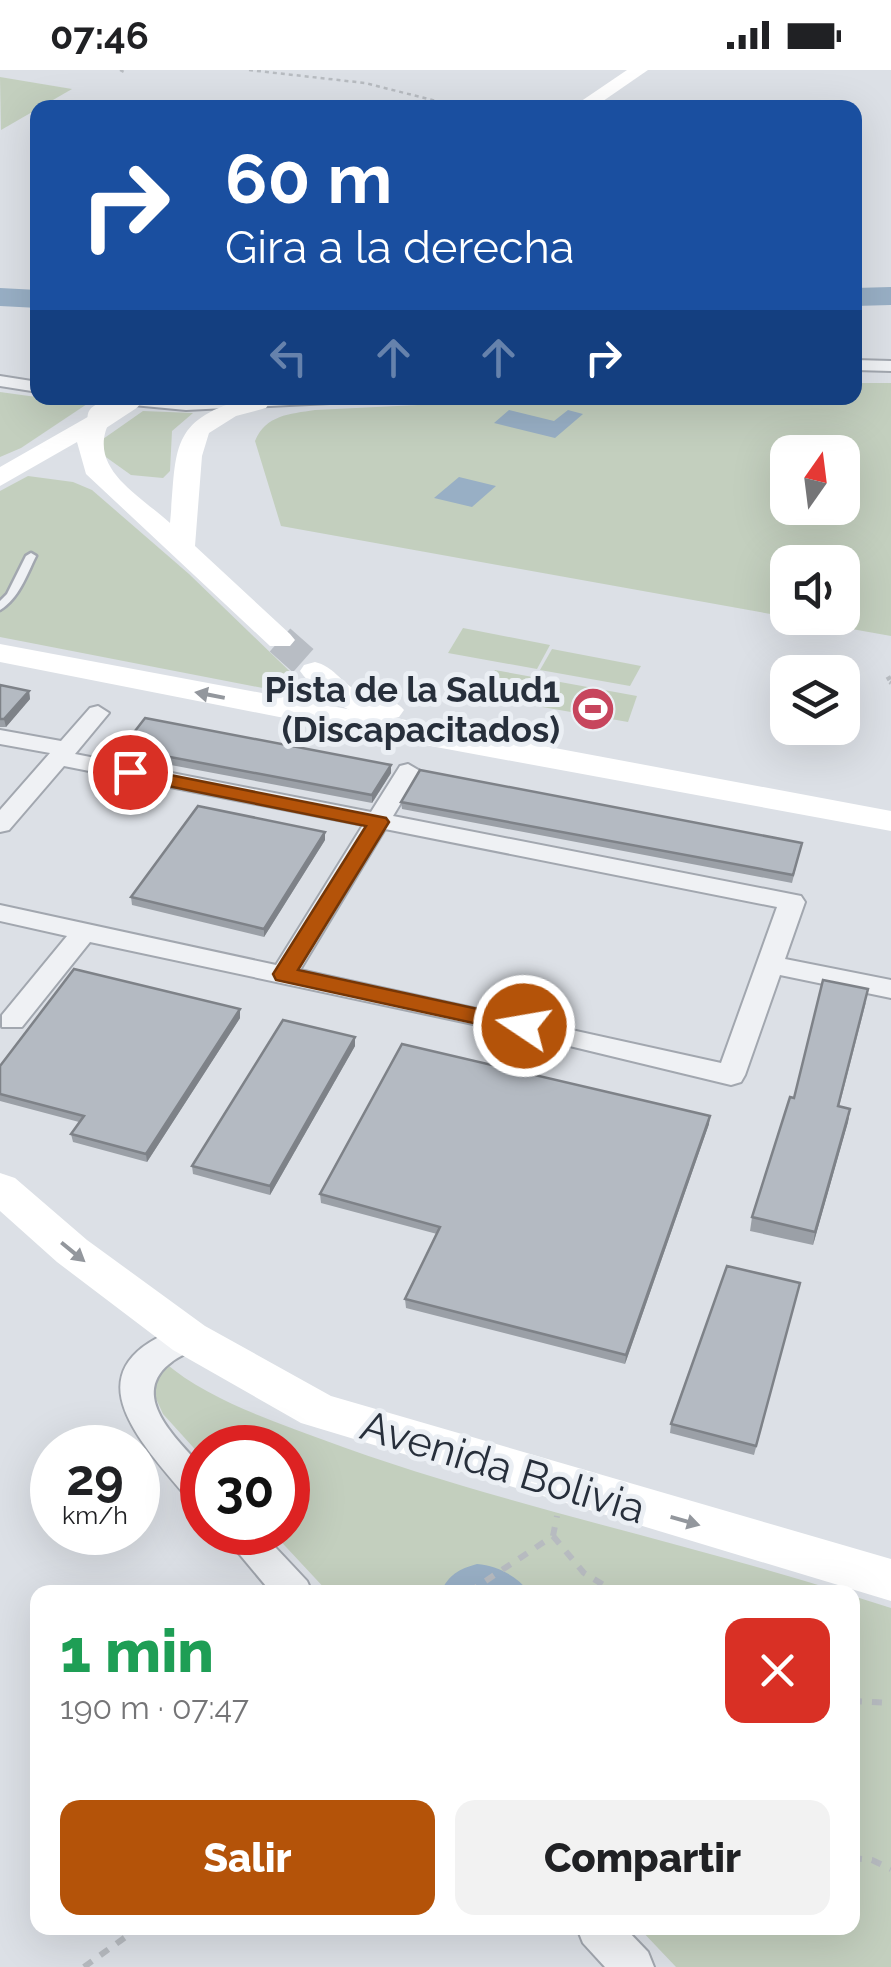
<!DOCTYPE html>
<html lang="es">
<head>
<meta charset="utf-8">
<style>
	:root { --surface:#fff; --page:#f2f2f2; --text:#202124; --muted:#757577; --accent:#b45309 }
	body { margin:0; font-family:Raleway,sans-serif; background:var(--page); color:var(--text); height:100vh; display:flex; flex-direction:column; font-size:38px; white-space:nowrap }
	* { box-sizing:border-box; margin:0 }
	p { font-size:32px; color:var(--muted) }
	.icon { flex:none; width:55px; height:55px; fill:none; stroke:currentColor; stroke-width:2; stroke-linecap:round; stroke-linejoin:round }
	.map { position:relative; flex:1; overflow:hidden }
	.details { position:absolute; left:30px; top:1515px; width:830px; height:350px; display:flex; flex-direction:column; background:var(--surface); border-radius:20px; box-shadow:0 10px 40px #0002 }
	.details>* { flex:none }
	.banner { position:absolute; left:30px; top:30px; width:832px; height:305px; border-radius:20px; box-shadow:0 10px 40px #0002; background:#1a4fa0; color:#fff; overflow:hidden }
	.needle { width:65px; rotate:14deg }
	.buttons { position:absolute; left:770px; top:365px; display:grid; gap:20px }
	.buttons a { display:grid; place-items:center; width:90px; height:90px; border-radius:20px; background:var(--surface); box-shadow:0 10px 40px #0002; font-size:50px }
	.speed { position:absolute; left:30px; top:1355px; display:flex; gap:20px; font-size:50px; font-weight:700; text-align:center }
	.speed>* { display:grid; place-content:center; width:130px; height:130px; border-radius:50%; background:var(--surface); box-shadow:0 10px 40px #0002; line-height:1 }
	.speed small { font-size:25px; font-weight:400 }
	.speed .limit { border:15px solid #d22; background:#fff; color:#111 }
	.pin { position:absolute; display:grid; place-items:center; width:85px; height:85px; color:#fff; margin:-42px; border:5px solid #fff; border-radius:50%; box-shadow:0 2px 10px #0007 }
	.me { position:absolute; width:110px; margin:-55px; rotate:282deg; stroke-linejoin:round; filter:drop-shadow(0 0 8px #0008) }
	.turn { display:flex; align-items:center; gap:35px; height:210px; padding:0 30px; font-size:45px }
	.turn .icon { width:130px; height:130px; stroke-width:2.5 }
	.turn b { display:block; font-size:70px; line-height:85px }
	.lanes { display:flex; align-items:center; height:95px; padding:0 30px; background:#0003; justify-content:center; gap:50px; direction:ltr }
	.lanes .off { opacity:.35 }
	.round { display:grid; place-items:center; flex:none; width:105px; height:105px; border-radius:20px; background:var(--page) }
	.summary { display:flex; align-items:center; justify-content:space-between; height:170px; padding:0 30px }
	h1 { font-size:60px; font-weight:800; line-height:75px; color:#1e9e55 }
	.action { display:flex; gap:20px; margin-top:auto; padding:20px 30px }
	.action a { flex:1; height:115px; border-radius:20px; background:var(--accent); color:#fff; font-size:40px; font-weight:800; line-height:115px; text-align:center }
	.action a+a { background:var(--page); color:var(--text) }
	.status { display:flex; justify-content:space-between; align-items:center; height:70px; padding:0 50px; background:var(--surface); direction:ltr }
	.status svg { height:28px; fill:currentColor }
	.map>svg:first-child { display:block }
	.green { fill:#c3cfbe; fill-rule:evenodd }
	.water { fill:#98afc5 }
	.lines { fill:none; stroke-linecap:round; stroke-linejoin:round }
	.river { fill:#98afc5; fill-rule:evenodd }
	.secondary-tunnel { stroke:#b8bdc4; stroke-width:31; stroke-dasharray:31 16; stroke-linecap:butt }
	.service-casing { stroke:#a2a7af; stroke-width:5 }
	.minor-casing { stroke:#a2a7af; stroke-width:4 }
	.path-far2 { stroke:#b7bbc0; stroke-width:2.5; stroke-dasharray:4 4; stroke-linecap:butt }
	.path-far1 { stroke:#b7bbc0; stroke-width:4; stroke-dasharray:5 5; stroke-linecap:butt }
	.path { stroke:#b7bbc0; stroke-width:6; stroke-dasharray:10 10; stroke-linecap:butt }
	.service { fill:#eff1f4; fill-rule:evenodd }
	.minor { fill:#eff1f4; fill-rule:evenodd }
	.secondary { fill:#fff; fill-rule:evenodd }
	.secondary-bridge { stroke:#fff; stroke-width:25 }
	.wall { fill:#9ba0a7 }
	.shaded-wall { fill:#7e8288 }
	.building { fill:#b4bac2; stroke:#7e8288; stroke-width:2.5 }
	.oneway { fill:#93979d }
	.route { fill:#b45309; stroke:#753606; stroke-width:2.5 }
	.labels { text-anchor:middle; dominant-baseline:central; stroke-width:10; stroke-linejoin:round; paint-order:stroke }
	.poi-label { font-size:35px; font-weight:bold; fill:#272f3b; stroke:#ebeff4; text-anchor:end }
	.near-street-label { font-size:42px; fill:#272f3b; stroke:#ebeff4 }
</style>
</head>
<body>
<div class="status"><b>07:46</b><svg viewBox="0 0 49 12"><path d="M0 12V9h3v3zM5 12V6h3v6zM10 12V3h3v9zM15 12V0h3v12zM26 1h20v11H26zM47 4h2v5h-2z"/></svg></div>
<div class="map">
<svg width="891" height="1897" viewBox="0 0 891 1897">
	<rect width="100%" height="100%" fill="#dce0e6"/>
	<g class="green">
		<path d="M0 7 72 19 1 60Z"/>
		<path d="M855 313H891V566L790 548H842V492H788L787 547 281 456 255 371C266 345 289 344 315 340L561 328H855ZM788 382H842V438H788Z"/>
		<path d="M0 322 87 334 21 378 0 387Z"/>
		<path d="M143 341 193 343 172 361 170 401 163 408 131 405 103 385V369Z"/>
		<path d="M28 406 73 412 92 420 189 504 308 619 309 627 0 567V421Z"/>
		<path d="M463 558 550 575 537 599 448 583Z"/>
		<path d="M552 579 641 596 630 616 540 600Z"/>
		<path d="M495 600 637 626 628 652 479 626Z"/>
		<path d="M164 1292C207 1329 268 1349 321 1369 490 1432 669 1468 841 1522H328L273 1463 288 1462V1378H202V1387L163 1344 144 1302Z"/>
		<path d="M853 1526 891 1538V1897H676L639 1858H852Z"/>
	</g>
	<g class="water">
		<path d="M509 340 554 351 568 340 583 344 555 368 494 353Z"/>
		<path d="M459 407 496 416 472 437 434 428Z"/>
		<path d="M477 1494C498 1496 517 1506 529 1522H441C448 1505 459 1499 477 1494Z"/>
	</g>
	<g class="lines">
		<g class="river">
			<path d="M891 217V235L855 236V218Z"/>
			<path d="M0 218 38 220V238L0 236Z"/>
		</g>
		<path class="secondary-tunnel" d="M280 570 315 601"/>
		<g class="service-casing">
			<path id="service" d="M31 483 36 486C26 506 19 528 0 540V531L7 524 26 486Z"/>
		</g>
		<g class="minor-casing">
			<g id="minor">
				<path d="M855 290 891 291V301L855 300Z"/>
				<path d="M0 306 38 312V322L0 316Z"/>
				<path d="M103 328H339L330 333 186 340 112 333Z"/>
				<path d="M98 636 109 643 75 684 371 742 400 696 408 694 420 701 393 746 801 826 805 832 785 889 891 910V928L780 905 745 1005 741 1012 731 1015 524 965 90 872 22 957H2V945L67 866 0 851V835L276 895 363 755 64 696 9 760 0 762V740L50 683 0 674V660L61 671 90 638ZM385 759 777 837 721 993 300 900Z"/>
				<path d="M189 1255 200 1259 205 1268C198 1281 185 1282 173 1291 126 1324 177 1369 202 1397V1435L190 1431C138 1369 64 1295 189 1255Z"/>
				<path d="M221 1462H261L307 1511 312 1522H271Z"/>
				<path d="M577 1858H625L648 1882 654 1897H605L583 1873Z"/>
			</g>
		</g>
		<g class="path-far2">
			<path d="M120 0 126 3"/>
			<path d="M249 0 365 13 464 38"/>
		</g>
		<path class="path-far1" d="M891 607 886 610 891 613"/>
		<g class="path">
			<path d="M553 1466 584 1503 615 1522"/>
			<path d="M469 1522 553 1466 557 1446"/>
			<path d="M852 1631 891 1633"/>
			<path d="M852 1788 872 1790 891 1799"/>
			<path d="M84 1897 138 1858"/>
		</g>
		<use href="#service" class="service"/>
		<use href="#minor" class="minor"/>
		<g class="secondary">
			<path d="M627 0H648L593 38H571Z"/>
			<path d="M249 328H266L269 333 266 338 236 346 209 363 202 386 195 476 290 564 295 570 290 576H270L86 404 77 372 0 416V397L100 340 112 347C83 396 137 423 170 453 177 379 168 349 249 328Z"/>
			<path d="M0 574 891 741V761L355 662 0 592Z"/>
			<path d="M315 592C333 596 341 612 357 621 372 629 393 626 404 640L399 647C365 655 319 628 300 601L304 595Z"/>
			<path d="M0 1103 15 1108 87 1170 205 1256 331 1326 891 1489V1531L301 1353 173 1280 57 1192 0 1141Z"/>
		</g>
		<path class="secondary-bridge" d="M100 347 129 328"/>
	</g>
	<g class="wall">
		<path d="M0 615 29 621 30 629 6 657H0Z"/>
		<path d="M122 678 391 695V703L372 733 123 686Z"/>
		<path d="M401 732 802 773 792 813 402 739Z"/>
		<path d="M325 770 264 867 132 835 131 827Z"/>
		<path d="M866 932 839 1037 850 1039 848 1052 813 1175 750 1161 752 1147 794 1028Z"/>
		<path d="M240 939V948L147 1092 73 1072 71 1064 79 1052 0 1031V996Z"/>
		<path d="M355 967V976L270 1125 193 1104 192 1096Z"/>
		<path d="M709 1054 625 1294 406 1238 405 1229 437 1164 321 1133 320 1124Z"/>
		<path d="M800 1213 754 1385 670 1363 671 1354Z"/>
	</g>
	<g class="shaded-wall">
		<path d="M29 621 30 629 6 657 4 649Z"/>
		<path d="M391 695V703L372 733V725Z"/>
		<path d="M325 762V770L264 867V859Z"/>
		<path d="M240 939V948L147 1092 146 1084Z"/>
		<path d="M355 967V976L270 1125V1116Z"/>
		<path d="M850 1039 848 1052 813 1175 815 1162Z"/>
		<path d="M710 1046 709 1054 625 1294 626 1285Z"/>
	</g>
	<g class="building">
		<path d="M0 615 29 621 4 649H0Z"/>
		<path d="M145 648 391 695 372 725 122 678Z"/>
		<path d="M420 700 802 773 793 805 401 732Z"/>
		<path d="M198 736 325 762 264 859 131 827Z"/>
		<path d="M74 899 240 939 146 1084 71 1064 84 1046 0 1024V996Z"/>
		<path d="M823 910 868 919 838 1036 850 1039 815 1162 752 1147 790 1027 794 1028Z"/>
		<path d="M283 950 355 967 270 1116 192 1096Z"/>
		<path d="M402 974 710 1046 626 1285 405 1229 440 1157 320 1124Z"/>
		<path d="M727 1196 800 1213 756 1376 671 1354Z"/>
	</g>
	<defs><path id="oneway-solid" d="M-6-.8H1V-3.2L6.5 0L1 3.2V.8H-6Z" transform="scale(2.5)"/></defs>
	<g class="oneway">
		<use href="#oneway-solid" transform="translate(210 625) rotate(-169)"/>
		<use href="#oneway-solid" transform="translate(73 1182) rotate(39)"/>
		<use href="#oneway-solid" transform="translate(685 1451) rotate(16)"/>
	</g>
	<path class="route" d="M130 697 386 748 389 752 298 900 524 949 535 956 532 962 524 964 276 910 273 904 366 756 123 707V698Z"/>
	<defs>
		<g id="stadium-disc" transform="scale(2.25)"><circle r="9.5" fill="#c7455d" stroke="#ebeff4"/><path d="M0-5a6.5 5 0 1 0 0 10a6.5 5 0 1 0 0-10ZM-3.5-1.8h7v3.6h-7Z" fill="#fff"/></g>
	</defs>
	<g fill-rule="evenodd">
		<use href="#stadium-disc" x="593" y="639"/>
	</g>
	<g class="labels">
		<g class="poi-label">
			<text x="560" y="619">Pista de la Salud1<tspan x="560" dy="40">(Discapacitados)</tspan></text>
		</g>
		<g class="near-street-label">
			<text transform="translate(503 1397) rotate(17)">Avenida Bolivia</text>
		</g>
	</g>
</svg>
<div class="buttons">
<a><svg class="needle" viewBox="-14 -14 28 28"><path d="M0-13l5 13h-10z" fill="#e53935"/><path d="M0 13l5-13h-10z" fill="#757577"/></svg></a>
<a><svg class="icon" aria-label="sound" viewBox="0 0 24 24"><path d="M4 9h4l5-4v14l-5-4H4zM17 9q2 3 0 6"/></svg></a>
<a><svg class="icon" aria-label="layers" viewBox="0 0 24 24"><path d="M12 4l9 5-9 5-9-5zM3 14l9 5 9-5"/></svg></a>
</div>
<div class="speed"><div>29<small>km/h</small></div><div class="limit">30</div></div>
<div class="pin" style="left:130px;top:702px;background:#d93025"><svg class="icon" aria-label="arrive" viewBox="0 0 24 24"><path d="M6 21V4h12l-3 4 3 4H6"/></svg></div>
<svg class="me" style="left:524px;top:956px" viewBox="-20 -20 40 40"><circle r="17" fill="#b45309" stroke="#fff" stroke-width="3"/><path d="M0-11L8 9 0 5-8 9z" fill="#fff"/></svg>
<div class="banner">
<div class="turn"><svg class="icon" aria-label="right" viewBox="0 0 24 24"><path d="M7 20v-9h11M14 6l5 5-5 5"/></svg><div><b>60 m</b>Gira a la derecha</div></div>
<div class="lanes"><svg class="icon off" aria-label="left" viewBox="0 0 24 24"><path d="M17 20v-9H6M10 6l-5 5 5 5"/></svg><svg class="icon off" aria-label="ahead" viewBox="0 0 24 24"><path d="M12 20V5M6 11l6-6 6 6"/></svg><svg class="icon off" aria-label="ahead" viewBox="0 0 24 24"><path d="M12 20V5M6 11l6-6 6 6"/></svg><svg class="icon" aria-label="right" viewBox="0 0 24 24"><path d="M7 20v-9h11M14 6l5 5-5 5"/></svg></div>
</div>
<section class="details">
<div class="summary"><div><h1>1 min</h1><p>190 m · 07:47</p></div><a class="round" style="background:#d93025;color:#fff"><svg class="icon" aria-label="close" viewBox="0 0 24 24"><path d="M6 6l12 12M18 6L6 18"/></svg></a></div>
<div class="action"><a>Salir</a><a>Compartir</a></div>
</section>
</div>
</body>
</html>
